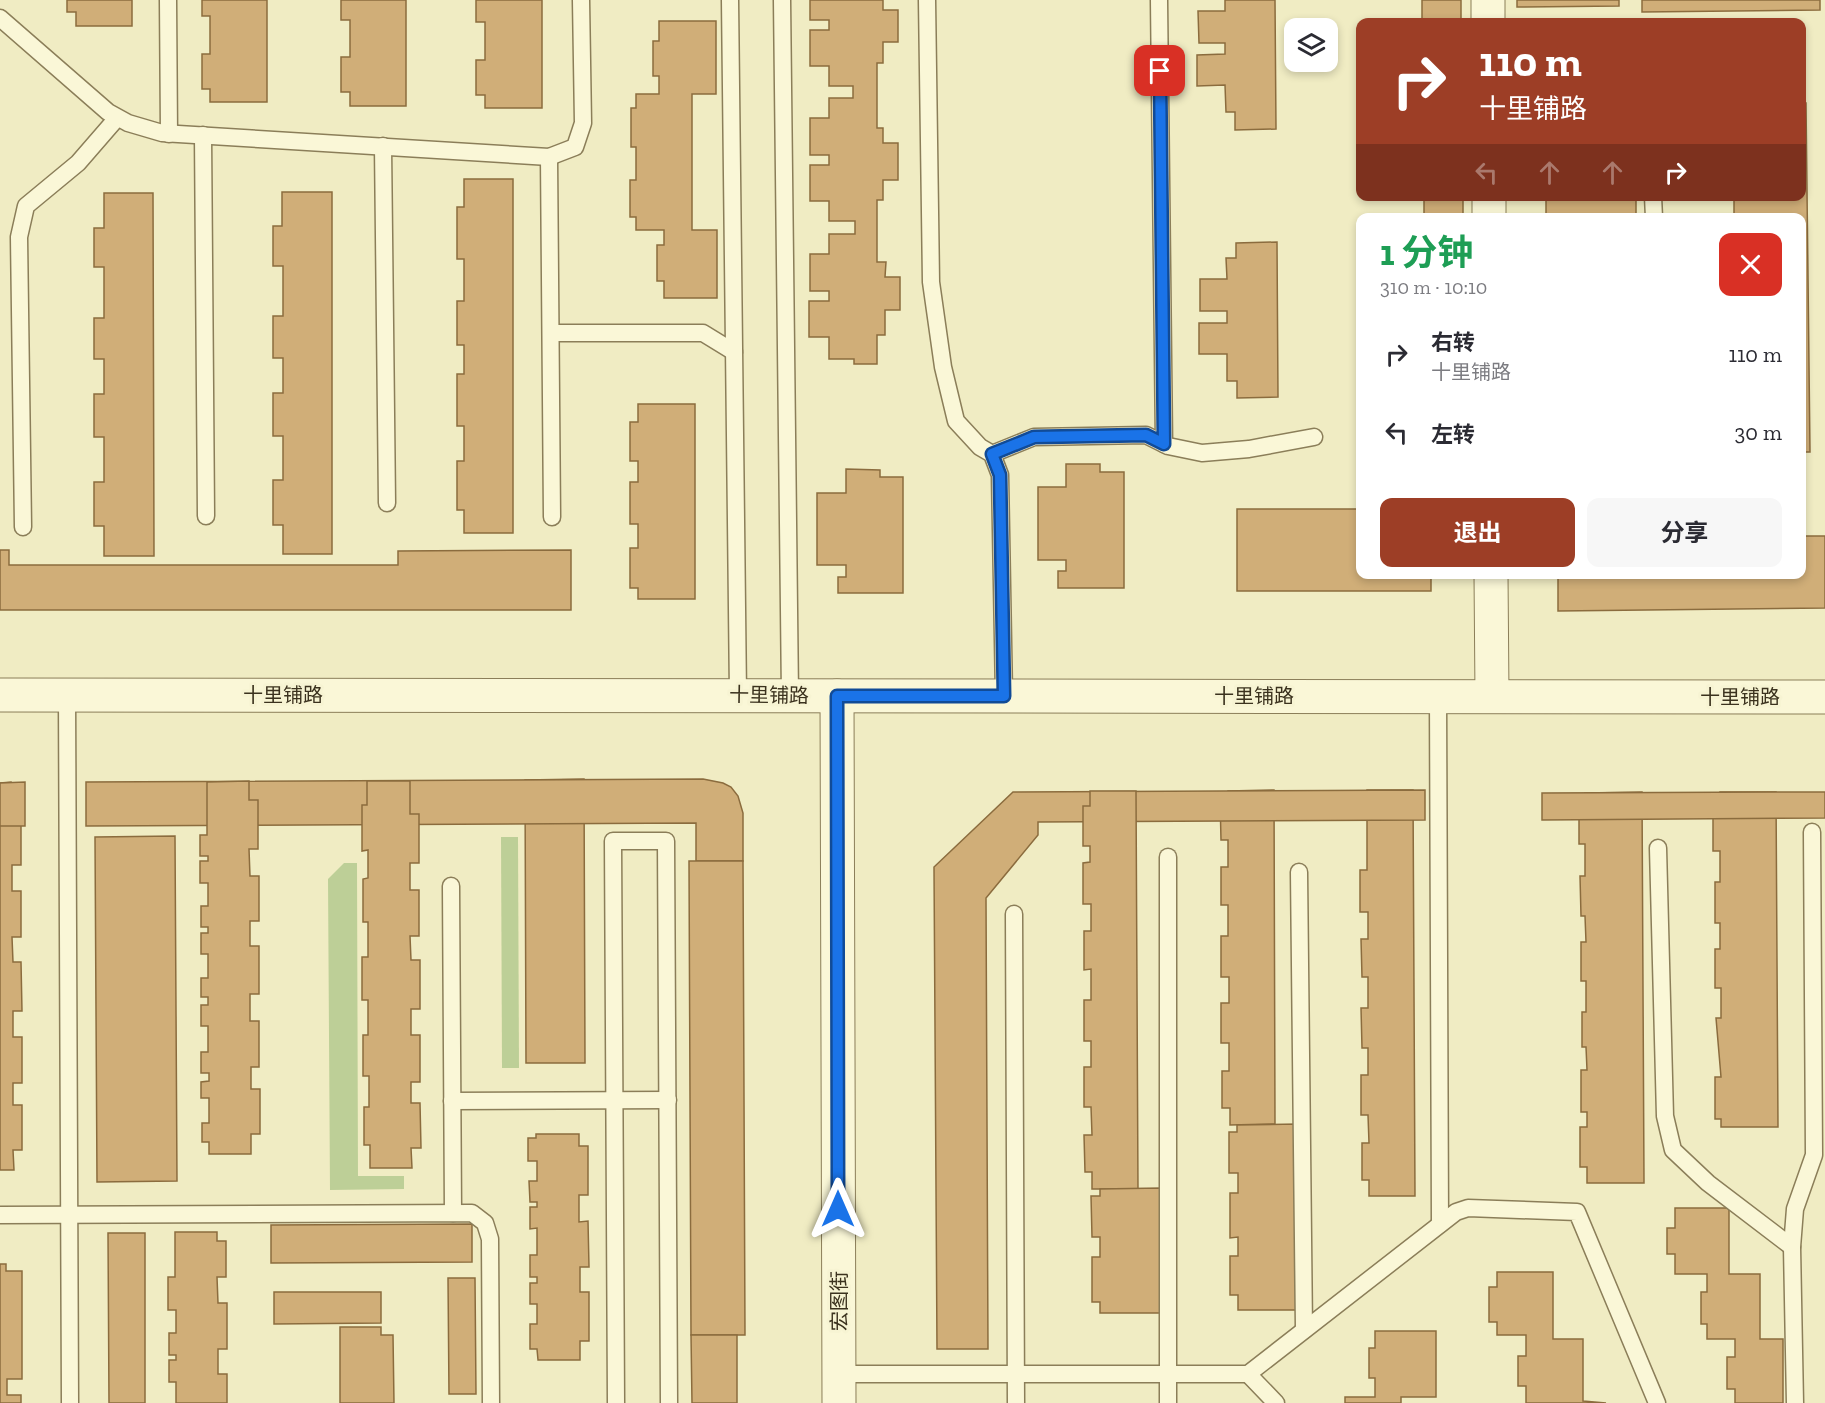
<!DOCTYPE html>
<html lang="zh">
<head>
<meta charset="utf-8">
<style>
	:root { --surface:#fff; --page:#f7f7f7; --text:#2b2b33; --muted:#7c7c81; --accent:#9d3e26 }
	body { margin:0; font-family:"Zilla Slab","Noto Sans SC",serif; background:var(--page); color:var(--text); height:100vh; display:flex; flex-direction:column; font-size:22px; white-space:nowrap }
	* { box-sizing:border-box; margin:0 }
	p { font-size:20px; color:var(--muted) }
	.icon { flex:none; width:33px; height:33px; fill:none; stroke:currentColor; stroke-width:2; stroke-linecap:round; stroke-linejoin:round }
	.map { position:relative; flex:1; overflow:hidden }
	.side { position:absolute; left:1356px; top:213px; width:450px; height:366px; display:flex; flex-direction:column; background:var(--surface); border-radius:12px; box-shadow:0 3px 9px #0003 }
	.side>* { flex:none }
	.guide { position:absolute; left:1356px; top:18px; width:450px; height:183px; border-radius:12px; box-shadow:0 3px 9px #0003; background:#9d3e26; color:#fff; overflow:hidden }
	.buttons { position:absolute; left:1284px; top:18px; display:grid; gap:12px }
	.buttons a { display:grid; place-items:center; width:54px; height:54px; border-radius:12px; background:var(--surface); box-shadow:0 3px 9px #0003; font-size:30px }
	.pin { position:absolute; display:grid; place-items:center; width:51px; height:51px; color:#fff; margin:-26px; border-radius:12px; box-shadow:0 3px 9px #0006 }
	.me { position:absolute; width:66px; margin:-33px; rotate:0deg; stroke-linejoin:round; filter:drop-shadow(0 0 4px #0008) }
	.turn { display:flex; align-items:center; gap:21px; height:126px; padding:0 24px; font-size:27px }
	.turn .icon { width:78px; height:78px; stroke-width:2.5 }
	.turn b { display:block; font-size:42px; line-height:51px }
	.lanes { display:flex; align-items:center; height:57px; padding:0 24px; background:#0003; justify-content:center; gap:30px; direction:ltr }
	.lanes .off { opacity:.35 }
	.round { display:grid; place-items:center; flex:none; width:63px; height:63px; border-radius:12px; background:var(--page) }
	.headline { display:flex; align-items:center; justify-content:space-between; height:102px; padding:0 24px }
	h1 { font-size:36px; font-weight:700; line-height:45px; color:#1e9e55 }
	.action { display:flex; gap:12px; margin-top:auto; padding:12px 24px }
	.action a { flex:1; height:69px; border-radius:12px; background:var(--accent); color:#fff; font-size:24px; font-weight:700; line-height:69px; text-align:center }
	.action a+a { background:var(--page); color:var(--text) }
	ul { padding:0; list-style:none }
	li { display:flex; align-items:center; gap:18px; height:78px; padding:0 24px }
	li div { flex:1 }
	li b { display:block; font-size:22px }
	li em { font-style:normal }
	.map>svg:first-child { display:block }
	.green { fill:#bdcf97 }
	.building { fill:#d0ae78; stroke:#8b6c3e; stroke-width:1.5 }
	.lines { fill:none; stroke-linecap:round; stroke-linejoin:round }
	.service-casing { stroke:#8b7e59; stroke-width:19 }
	.minor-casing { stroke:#8b7e59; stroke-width:35 }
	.tertiary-casing { stroke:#8b7e59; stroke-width:35 }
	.service { stroke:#faf7d7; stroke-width:16 }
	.minor { stroke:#faf7d7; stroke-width:33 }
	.tertiary { stroke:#faf7d7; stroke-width:33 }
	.route-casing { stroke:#114b97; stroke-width:15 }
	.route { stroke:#1a73e8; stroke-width:10 }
	.labels { text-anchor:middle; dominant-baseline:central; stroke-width:6; stroke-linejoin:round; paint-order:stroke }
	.street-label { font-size:20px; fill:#3b321e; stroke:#f7f4d3 }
</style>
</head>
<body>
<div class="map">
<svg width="1825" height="1403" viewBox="0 0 1825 1403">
	<rect width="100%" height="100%" fill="#f0ecc3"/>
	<g class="green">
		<path d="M501 837H518L519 1068H502Z"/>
		<path d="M344 863H357L358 1176H404V1189L330 1190 328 879Z"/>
	</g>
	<g class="building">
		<path d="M67 0H132V26H76V12H67Z"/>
		<path d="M202 0H267V102H210V89H202V54H210V16H202Z"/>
		<path d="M341 0H406V106H350V92H341V57H350V20H341Z"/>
		<path d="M476 0H542V108H485V95H476V60H485V22H476Z"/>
		<path d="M810 0H883V10H898V42H883V63H877V128H883V143H898V180H883V200H877V262H886L885 277H900V310H885V335H877V364H854V359H829V337H809V301H829V291H810V254H829V234H855V221H829V201H810V165H829V155H810V118H829V98H853V86H829V66H810V30H829V20H810Z"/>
		<path d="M1225 0H1275L1276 129 1235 130V112H1226L1225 85 1197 86V55L1225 54V43H1199L1198 11H1225Z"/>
		<rect x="1422" y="0" width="39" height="22"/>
		<path d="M1517 0H1619V6L1517 7Z"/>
		<path d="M1642 0H1820V10L1642 12Z"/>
		<path d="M659 21H716V94H692V230H717V298H664V281H657V245H664V230H636V217H630V180H636V147H631V108H636V94H659V76H653V41H659Z"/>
		<path d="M1802 103H1806L1810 452H1802V218H1734V196H1802Z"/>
		<path d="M464 179H513V533H464V510H457V461H464V426H457V374H464V345H457V301H464V259H457V207H464Z"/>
		<path d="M282 192H332V554H283V525H273V480H283V436H273V393H283V358H273V316H283V266H273V226H282Z"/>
		<path d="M104 193H153L154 556H104V526H94V482H104V437H94V394H104V359H94V318H104V267H94V228H104Z"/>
		<rect x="1424" y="196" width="39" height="22"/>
		<path d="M1537 196H1636V218H1546V198Z"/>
		<path d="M1277 242 1278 397 1237 398V381H1227V354H1199V323H1227V311H1200V279H1227L1226 258H1236V243Z"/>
		<path d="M638 404H695V599H638V588H630V548H638V524H630V482H638V461H630V422H638Z"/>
		<path d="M1066 464H1100V472H1124V588H1058V571H1066V560H1038V487H1066Z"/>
		<path d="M846 469 880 470V477H903V593H838V577H846V565H817V493H846Z"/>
		<path d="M1237 509H1360V574H1431V591H1237Z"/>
		<path d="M1802 536H1825V608L1558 611V574H1802Z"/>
		<path d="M0 550H9V565H398V551L571 550V610H0Z"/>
		<path d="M584 779 585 1063H526L525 780Z"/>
		<path d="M703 779 723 783 731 787 738 796 743 813V861H696V823L86 826V782Z"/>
		<path d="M249 781V800H258V849H249L250 876H259V921H250V946H259V994H250V1021H259V1067H251V1089H260V1134H251V1154H209V1142H202V1123H209V1098H201V1082L209 1081V1073H201V1052H208V1026H201V1005H208V997H201V978H208V954H201V933H208V927H201V906H208V883H200V861H208V856H200V835H207V782Z"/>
		<path d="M367 781H410V814H419V863H410V890H419V936H410L411 960H420V1009H411V1035H420V1082H411V1103H420L421 1148H411L412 1168H370V1145H364V1107H369V1076H363V1035H368V1000H362V957H368V922H363V879L368 878V850L362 851V805H367Z"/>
		<path d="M11 782V816H21V865H12V891H21V937H12L13 962H21L22 1011H13V1037H22V1083H13V1105H22V1150H13L14 1170H0V783Z"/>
		<path d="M25 782V826H0V783Z"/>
		<path d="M1274 790 1275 1124 1230 1125V1108H1222V1071H1229V1043H1221V1003H1229V977H1221V936H1228V905H1221V867H1228V840H1221L1220 798H1228V791Z"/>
		<path d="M1367 790H1413L1415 1196H1369V1180H1362V1143H1369L1368 1115H1361V1075H1368V1048H1362L1361 1008H1368V977H1362L1361 939H1368V912H1360V870H1367Z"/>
		<path d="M1425 790V820L1038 822V835L986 898 988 1349H937L934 867 1013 792Z"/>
		<path d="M1090 791H1136L1138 1189H1092V1172H1085L1084 1135H1092L1091 1107H1084V1067H1091V1041H1084V1000H1091V969L1084 970V931H1091V904H1083V863L1090 862V846H1083V806H1090Z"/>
		<path d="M1642 792 1644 1183H1587V1167H1580V1127H1587V1112H1581V1070H1587L1586 1047H1582V1012H1586V981H1581V942H1586L1585 916H1581L1580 876H1585V844H1579V805H1585V793Z"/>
		<path d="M1720 792H1776L1778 1127H1721V1119H1715V1077H1721L1716 1018H1721V988H1715V949H1720V923H1715V882H1720V851H1713V811H1720Z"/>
		<path d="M1776 792H1825V818L1542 820V793Z"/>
		<path d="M175 836 177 1181 97 1182 95 837Z"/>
		<path d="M689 861H743L745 1335H691Z"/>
		<path d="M1298 1124 1300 1310H1238V1295H1230V1256H1238V1237L1230 1238V1193H1238V1173H1229V1132H1237V1125Z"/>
		<path d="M536 1134H579V1146H588V1195H579V1222L588 1221 589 1267H580V1292H589V1341H580V1360H538L537 1349H530V1324H537V1304H530V1283H537V1277H530V1255H537V1228L530 1229V1207H537V1202H530L529 1181H537V1161H528V1138H536Z"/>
		<path d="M1161 1188V1313H1100V1302H1092V1257H1100V1237H1092L1091 1196H1100V1189Z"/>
		<path d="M1675 1208H1729V1274H1760V1339H1783V1403H1735V1389H1727V1357H1735V1339H1707V1324H1701V1292H1707V1274H1675V1254H1667V1228H1675Z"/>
		<path d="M472 1224V1262L271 1263V1225Z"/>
		<path d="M175 1232H217V1241H226V1277H217L218 1303H227V1349H218V1374H227V1403H176V1382H169V1360H176V1355H169V1333H176V1310H168V1277H175Z"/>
		<path d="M108 1233H145V1403H109Z"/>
		<path d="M0 1264H6V1271H22V1379H7V1395H21V1403H0Z"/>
		<path d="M1497 1272H1553V1339H1583V1401L1606 1403H1526V1386H1518V1356H1526V1335H1497V1322H1489V1287H1497Z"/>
		<path d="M448 1278H475L476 1394H449Z"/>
		<path d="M274 1292H381V1323L274 1324Z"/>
		<path d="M340 1327H381V1335H393L394 1403H340Z"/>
		<path d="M1375 1331H1436V1397H1401V1403H1345V1397H1375V1378H1369V1348H1375Z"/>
		<path d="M691 1335H737V1403H692Z"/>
	</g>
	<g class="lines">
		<g class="service-casing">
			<g id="service">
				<path d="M168 0 169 134"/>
				<path d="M730 0 738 695"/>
				<path d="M782 0 790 696"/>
				<path d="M927 0 931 282 943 367 956 421 980 447 992 454 1000 475 1004 696"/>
				<path d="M1159 0 1164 444"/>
				<path d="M0 18 108 112 128 123 162 133 549 157 575 147 583 123 581 0"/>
				<path d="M203 135 206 516"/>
				<path d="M383 146 387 503"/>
				<path d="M549 157 552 517"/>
				<path d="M1653 196 1654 218"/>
				<path d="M551 333H703L734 352"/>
				<path d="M992 454 1034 437 1146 435 1168 446 1202 453 1249 449 1314 437"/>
				<path d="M23 527 19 237 26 206 78 163 117 118"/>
				<path d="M67 695 70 1403"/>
				<path d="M1438 696 1440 1224"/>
				<path d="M1658 848 1665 1116 1673 1150 1708 1183 1792 1247"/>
				<path d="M1168 857V1403"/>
				<path d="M1299 872 1304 1330"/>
				<path d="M451 886 453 1213"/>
				<path d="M1014 914 1016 1403"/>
				<path d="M452 1101 668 1100"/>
				<path d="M0 1215 472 1213 485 1223 490 1239 491 1403"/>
				<path d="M839 1374H1248L1456 1212 1468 1208 1577 1212 1657 1403"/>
				<path d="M1248 1374 1276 1403"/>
				<path d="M616 1403 613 841H666L669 1403"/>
				<path d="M1795 1403 1792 1247 1795 1209 1814 1155 1812 832"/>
			</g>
		</g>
		<g class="minor-casing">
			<g id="minor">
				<path d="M1488 0V22"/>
				<path d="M1489 196V218"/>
				<path d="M1491 574 1492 696"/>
				<path d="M837 696 839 1403"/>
			</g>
		</g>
		<g class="tertiary-casing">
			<path id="tertiary" d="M0 695 1825 697"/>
		</g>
		<use href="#service" class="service"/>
		<use href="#minor" class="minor"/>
		<use href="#tertiary" class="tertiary"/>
	</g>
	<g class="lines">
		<g class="route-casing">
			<path id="route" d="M838 1209 837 696H1004L1000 475 992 454 1034 437 1146 435 1164 444 1160 71"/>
		</g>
		<use href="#route" class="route"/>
	</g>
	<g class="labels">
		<g class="street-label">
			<text x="283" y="695">十里铺路</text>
			<text transform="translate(769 695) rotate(1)">十里铺路</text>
			<text x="1254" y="696">十里铺路</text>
			<text x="1740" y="697">十里铺路</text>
			<text transform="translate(839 1301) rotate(-90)">宏图街</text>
		</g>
	</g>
</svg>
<div class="buttons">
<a><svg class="icon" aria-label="layers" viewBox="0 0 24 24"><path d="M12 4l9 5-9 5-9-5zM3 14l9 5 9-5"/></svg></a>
</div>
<div class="pin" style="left:1160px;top:71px;background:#d93025"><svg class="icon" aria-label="arrive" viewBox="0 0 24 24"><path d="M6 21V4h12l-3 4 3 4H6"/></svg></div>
<svg class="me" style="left:838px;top:1209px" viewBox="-20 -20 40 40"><path d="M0-17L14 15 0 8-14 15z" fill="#1a73e8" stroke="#fff" stroke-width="4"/></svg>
<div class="guide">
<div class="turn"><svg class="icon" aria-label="right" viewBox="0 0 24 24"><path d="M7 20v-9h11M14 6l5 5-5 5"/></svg><div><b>110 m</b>十里铺路</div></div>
<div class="lanes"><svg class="icon off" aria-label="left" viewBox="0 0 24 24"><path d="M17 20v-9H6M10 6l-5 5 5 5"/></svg><svg class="icon off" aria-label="ahead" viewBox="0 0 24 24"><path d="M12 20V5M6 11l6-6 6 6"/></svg><svg class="icon off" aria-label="ahead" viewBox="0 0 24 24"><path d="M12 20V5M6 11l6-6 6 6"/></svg><svg class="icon" aria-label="right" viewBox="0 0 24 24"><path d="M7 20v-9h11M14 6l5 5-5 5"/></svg></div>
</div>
<section class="side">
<div class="headline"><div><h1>1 分钟</h1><p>310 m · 10:10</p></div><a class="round" style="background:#d93025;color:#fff"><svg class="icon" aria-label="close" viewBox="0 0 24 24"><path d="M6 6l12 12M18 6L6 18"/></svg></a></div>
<ul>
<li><svg class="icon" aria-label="right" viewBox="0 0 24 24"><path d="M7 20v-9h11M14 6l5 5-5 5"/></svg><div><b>右转</b><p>十里铺路</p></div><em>110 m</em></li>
<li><svg class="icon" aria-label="left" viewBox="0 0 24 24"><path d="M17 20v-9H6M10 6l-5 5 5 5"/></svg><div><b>左转</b></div><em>30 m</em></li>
</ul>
<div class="action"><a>退出</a><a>分享</a></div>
</section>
</div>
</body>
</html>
